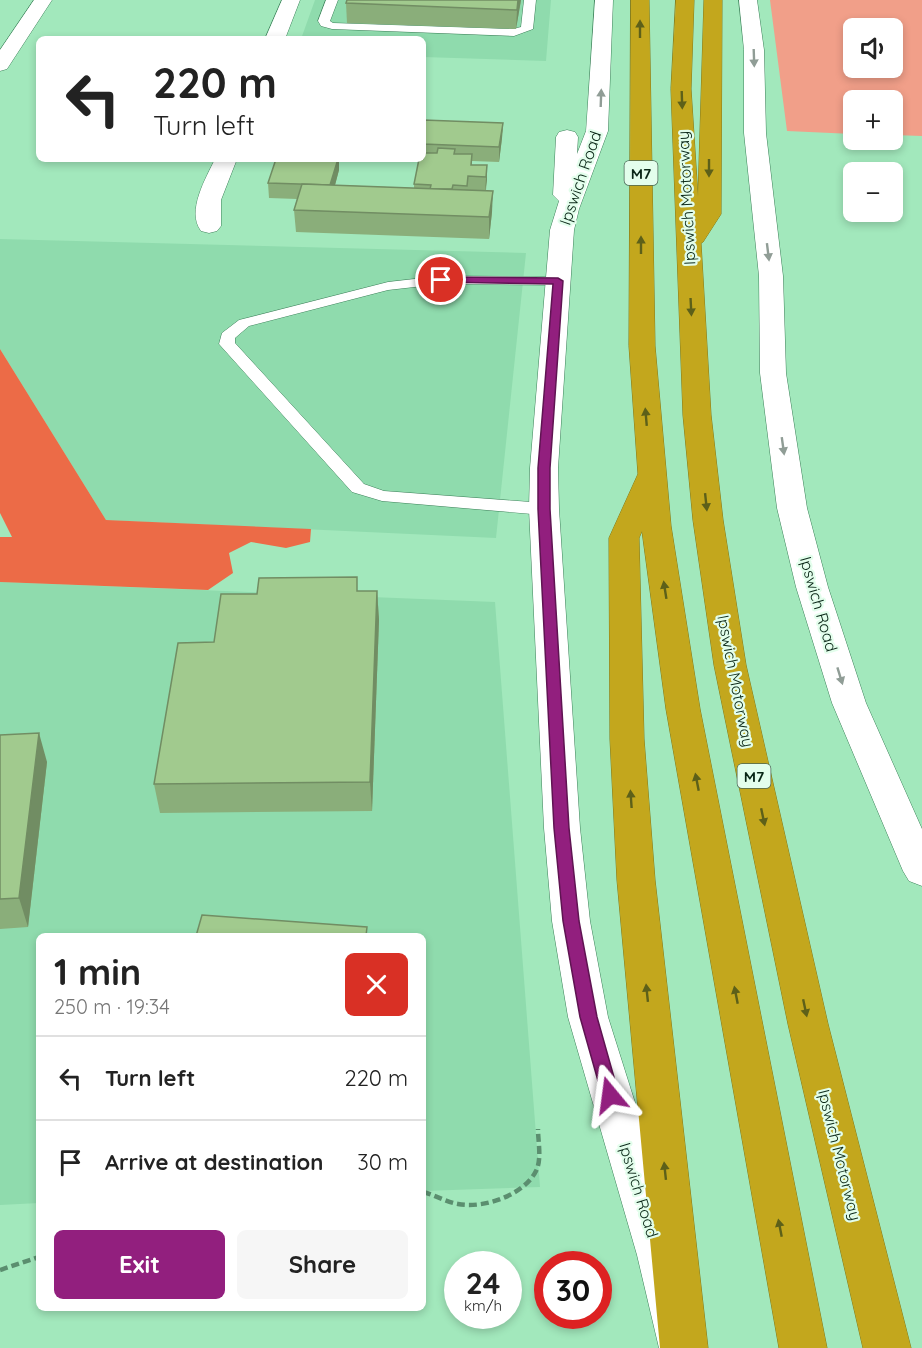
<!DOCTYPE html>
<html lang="en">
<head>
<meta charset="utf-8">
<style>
	:root { --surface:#fff; --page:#f6f6f6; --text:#222; --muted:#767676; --line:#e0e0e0; --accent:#921f7e }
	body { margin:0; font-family:Quicksand,sans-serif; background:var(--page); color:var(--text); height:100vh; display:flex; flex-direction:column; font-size:22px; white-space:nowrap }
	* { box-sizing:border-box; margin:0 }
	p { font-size:20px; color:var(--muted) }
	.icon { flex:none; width:33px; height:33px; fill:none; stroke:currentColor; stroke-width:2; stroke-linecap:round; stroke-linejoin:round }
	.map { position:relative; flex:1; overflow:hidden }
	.side { position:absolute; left:36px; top:933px; width:390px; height:378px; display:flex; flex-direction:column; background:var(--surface); border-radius:9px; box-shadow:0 3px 9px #0003 }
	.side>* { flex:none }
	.top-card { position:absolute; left:36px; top:36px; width:390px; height:126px; border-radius:9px; box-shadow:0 3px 9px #0003; background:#fff; color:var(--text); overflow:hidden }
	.controls { position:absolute; left:843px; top:18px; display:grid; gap:12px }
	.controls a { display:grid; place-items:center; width:60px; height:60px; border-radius:9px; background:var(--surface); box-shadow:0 3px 9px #0003; font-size:30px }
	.speed { position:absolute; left:444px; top:1251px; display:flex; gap:12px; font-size:30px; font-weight:700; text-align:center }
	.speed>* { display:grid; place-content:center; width:78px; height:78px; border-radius:50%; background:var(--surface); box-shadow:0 3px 9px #0003; line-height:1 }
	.speed small { font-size:15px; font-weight:400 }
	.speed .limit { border:9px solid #d22; background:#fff; color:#111 }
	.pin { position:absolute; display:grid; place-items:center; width:51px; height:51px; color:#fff; margin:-26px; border:3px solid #fff; border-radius:50%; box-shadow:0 2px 6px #0007 }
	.me { position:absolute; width:66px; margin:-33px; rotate:344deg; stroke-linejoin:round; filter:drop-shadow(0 0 4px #0008) }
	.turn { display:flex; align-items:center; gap:21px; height:126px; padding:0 18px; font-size:27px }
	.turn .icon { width:78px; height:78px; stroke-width:2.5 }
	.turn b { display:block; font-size:42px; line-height:51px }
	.round { display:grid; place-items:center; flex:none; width:63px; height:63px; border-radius:9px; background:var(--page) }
	.summary { display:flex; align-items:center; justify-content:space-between; height:102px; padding:0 18px }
	h1 { font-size:36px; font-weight:800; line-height:45px }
	.cta { display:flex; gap:12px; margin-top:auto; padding:12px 18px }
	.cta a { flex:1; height:69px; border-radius:9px; background:var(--accent); color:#fff; font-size:24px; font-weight:800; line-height:69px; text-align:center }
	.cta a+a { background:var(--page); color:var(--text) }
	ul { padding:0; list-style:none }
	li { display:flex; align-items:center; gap:18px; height:84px; padding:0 18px; border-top:2px solid var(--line) }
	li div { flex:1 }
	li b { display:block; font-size:22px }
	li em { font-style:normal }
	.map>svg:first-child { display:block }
	.built { fill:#8fdbad }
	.green { fill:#f19f89; fill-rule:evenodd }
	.forest { fill:#ec6b47 }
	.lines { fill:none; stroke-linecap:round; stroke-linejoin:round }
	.lane-casing { stroke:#3c8059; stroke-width:1 }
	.street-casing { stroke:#3c8059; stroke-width:1 }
	.highway-casing { stroke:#827a1b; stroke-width:1 }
	.path { stroke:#5b8e6f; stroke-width:4.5; stroke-dasharray:8 4; stroke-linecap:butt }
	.lane { fill:#fff; fill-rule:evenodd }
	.street { fill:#fff; fill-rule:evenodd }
	.highway { fill:#c3a71d; fill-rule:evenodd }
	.wall { fill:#8aae7a }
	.shaded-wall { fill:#718d63 }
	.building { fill:#a1ca8e; stroke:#718d63; stroke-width:1.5 }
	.oneway { fill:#5d6019 }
	.oneway2 { fill:#909d96 }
	.route { fill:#921f7e; stroke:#5f1452; stroke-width:1.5 }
	.labels { text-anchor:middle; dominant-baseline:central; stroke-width:4.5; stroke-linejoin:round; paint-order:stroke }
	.shield { fill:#e3feec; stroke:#4a6756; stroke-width:1.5 }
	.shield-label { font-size:15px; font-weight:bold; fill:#092616 }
	.street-label { font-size:16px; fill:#092616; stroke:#e3feec }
</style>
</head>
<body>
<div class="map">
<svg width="922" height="1348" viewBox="0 0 922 1348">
	<rect width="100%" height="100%" fill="#a2e8bc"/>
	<g class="built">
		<path d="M315 0H551L546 61 423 57V39H301Z"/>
		<path d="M0 239 526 253 496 538 106 520 0 349Z"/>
		<path d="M0 582 495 602 540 1187 423 1191V936H39V1203L0 1205Z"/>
	</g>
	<path class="green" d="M770 0H922V136L893 135 892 100H854L853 134 787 131ZM854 28H892V68H854Z"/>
	<path class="forest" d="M0 349 106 520 311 529 310 542 286 548 251 542 229 553 233 573 208 590 0 582V537H12L0 513Z"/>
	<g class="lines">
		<g class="lane-casing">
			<g id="lane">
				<path d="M326 0H338L330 21 333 23 513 29 521 27 524 0H536L533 29 514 36 332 29 321 26 318 21Z"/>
				<path d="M441 276 558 277 565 281 558 285 441 284 388 290 249 326 235 338V343L364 484 384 491 544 503 550 505 553 509 550 513 544 515 382 501 352 492 219 344 222 333 239 320 388 282Z"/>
			</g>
		</g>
		<g class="street-casing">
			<g id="street">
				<path d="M34 0H52L7 69 0 71V50Z"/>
				<path d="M282 0H300L285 39H265Z"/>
				<path d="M595 0H613L608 131 579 209 574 230 558 468 559 509 580 828 590 921 608 1017 683 1255 707 1348H659L637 1255 568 1017 552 921 544 828 529 509 530 468 550 230 559 201 553 195 556 137 559 132 567 130 575 132 578 137 577 154 586 131Z"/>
				<path d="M739 0H757L764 50 766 133 783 276 786 373 807 508 828 587 866 703 922 829V886L909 881 903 871 832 703 796 587 777 508 760 373 759 276 744 133V50Z"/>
				<path d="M215 159H237L221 200V226L217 231 209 233 201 231C186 211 206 178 215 159Z"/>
			</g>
		</g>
		<g class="highway-casing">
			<g id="highway">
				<path d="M631 0H649L655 346 671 526 700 709 827 1348H779L666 709 642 531 639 538 644 739 655 880 708 1348H660L617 880 610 739 609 538 638 474 629 346Z"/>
				<path d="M676 0H694L691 89 698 197 704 0H722L721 214 703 242 701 243 711 415 723 520 746 665 828 1024 911 1348H863L788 1024 714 665 693 520 683 415 671 89Z"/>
			</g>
		</g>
		<g class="path">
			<path d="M423 1192C435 1195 446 1202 458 1204 484 1209 524 1195 536 1171 542 1159 538 1142 538 1129"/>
			<path d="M0 1270 39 1257"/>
		</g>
		<use href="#lane" class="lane"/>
		<use href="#street" class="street"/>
		<use href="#highway" class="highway"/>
	</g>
	<g class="wall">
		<path d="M521 0 516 29 347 23 346 3Z"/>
		<path d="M423 120 503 123 502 138 499 162 472 161V165H487V180L486 190 492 212 489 239 296 232 294 210 297 199 269 198 268 183 339 170 335 185 414 188V184L423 159Z"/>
		<path d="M377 591 379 620 372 811 160 813 154 784 214 642 257 594Z"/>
		<path d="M0 735 47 762 28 927 0 929Z"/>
	</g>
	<g class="shaded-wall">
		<path d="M518 0H521L516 29 517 10Z"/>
		<path d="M503 123 502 138 499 162V147Z"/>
		<path d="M338 159H339V170L331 200 330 185Z"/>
		<path d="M487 165V180L485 192 486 177Z"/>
		<path d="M493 191 492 212 489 239V217Z"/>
		<path d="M377 591 379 620 372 811 370 782Z"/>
		<path d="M39 733 47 762 28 927 19 898Z"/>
	</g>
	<g class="building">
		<path d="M347 0H518L517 10 346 3Z"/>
		<path d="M423 120 503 123 499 147 423 144Z"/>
		<path d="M438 148 455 149 454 154H472L471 165H487L486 177 468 176 467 186 453 185 452 189H430L431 185 414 184 419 159H423V153H437Z"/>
		<path d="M276 159H338L330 185 268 183Z"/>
		<path d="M302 184 493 191 489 217 294 210Z"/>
		<path d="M357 577V591H377L370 782 154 784 178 643 214 642 221 594H257L259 578Z"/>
		<path d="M39 733 19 898 0 899V735Z"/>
		<path d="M202 915 367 927 366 936H196Z"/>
	</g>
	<defs><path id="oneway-solid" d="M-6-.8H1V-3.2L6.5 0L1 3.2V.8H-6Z" transform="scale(1.5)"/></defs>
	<g class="oneway">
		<use href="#oneway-solid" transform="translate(640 29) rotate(-90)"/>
		<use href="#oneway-solid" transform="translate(682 100) rotate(88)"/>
		<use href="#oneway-solid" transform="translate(709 168) rotate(90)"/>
		<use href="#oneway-solid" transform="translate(641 245) rotate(-90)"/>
		<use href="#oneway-solid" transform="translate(691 307) rotate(87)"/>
		<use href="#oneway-solid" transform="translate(646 417) rotate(-95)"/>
		<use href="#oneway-solid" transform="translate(706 502) rotate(84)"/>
		<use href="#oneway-solid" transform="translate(665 590) rotate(-99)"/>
		<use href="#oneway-solid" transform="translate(697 782) rotate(-101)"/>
		<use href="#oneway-solid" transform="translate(631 799) rotate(-94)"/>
		<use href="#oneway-solid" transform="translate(763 817) rotate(78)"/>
		<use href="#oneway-solid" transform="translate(647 993) rotate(-96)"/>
		<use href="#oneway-solid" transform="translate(736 995) rotate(-101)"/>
		<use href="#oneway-solid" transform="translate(805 1008) rotate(78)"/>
		<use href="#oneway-solid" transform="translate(665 1171) rotate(-96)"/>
		<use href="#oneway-solid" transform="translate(780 1228) rotate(-101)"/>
	</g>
	<g class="oneway2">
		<use href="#oneway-solid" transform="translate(754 58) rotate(88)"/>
		<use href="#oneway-solid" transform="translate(601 98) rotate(-88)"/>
		<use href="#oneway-solid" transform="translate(768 252) rotate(83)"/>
		<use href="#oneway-solid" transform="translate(783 446) rotate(82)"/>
		<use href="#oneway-solid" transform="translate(840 676) rotate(73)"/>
	</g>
	<path class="route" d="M441 277 558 278 563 281 550 468V509L569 828 579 921 597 1017 619 1095 617 1100 610 1103 604 1100 602 1095 580 1017 563 921 554 828 538 509V468L553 284 437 282V278Z"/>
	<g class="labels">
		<g class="shield">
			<rect x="624.5" y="161" width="33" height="24" rx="4.5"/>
			<rect x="737.5" y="764" width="33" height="24" rx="4.5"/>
		</g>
		<g class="shield-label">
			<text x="641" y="173">M7</text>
			<text x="754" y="776">M7</text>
		</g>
		<g class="street-label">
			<text transform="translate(580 178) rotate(-71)">Ipswich Road</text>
			<text transform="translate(686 198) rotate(-93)">Ipswich Motorway</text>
			<text transform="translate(819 604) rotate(74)">Ipswich Road</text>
			<text transform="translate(736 681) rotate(79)">Ipswich Motorway</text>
			<text transform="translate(840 1155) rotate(76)">Ipswich Motorway</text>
			<text transform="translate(639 1190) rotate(73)">Ipswich Road</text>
		</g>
	</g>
</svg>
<div class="controls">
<a><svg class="icon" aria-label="sound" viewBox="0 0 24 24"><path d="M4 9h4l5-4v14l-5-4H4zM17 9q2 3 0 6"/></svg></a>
<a>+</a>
<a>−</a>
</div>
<div class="speed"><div>24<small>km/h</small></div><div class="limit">30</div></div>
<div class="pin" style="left:441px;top:280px;background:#d93025"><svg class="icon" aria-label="arrive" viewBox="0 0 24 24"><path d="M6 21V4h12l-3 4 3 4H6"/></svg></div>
<svg class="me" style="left:610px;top:1095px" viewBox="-20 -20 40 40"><path d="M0-17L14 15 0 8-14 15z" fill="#921f7e" stroke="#fff" stroke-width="4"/></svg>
<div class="top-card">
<div class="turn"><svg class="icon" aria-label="left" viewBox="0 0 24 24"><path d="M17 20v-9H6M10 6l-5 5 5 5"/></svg><div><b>220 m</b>Turn left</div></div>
</div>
<section class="side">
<div class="summary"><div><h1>1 min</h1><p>250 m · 19:34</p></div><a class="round" style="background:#d93025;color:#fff"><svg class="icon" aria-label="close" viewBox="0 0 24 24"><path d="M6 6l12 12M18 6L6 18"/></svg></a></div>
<ul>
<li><svg class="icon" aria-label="left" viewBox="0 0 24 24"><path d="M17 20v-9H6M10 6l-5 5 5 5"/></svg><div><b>Turn left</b></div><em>220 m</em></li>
<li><svg class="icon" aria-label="arrive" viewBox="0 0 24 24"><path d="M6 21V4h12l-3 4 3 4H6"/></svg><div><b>Arrive at destination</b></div><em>30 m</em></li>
</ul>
<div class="cta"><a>Exit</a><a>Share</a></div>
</section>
</div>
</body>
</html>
